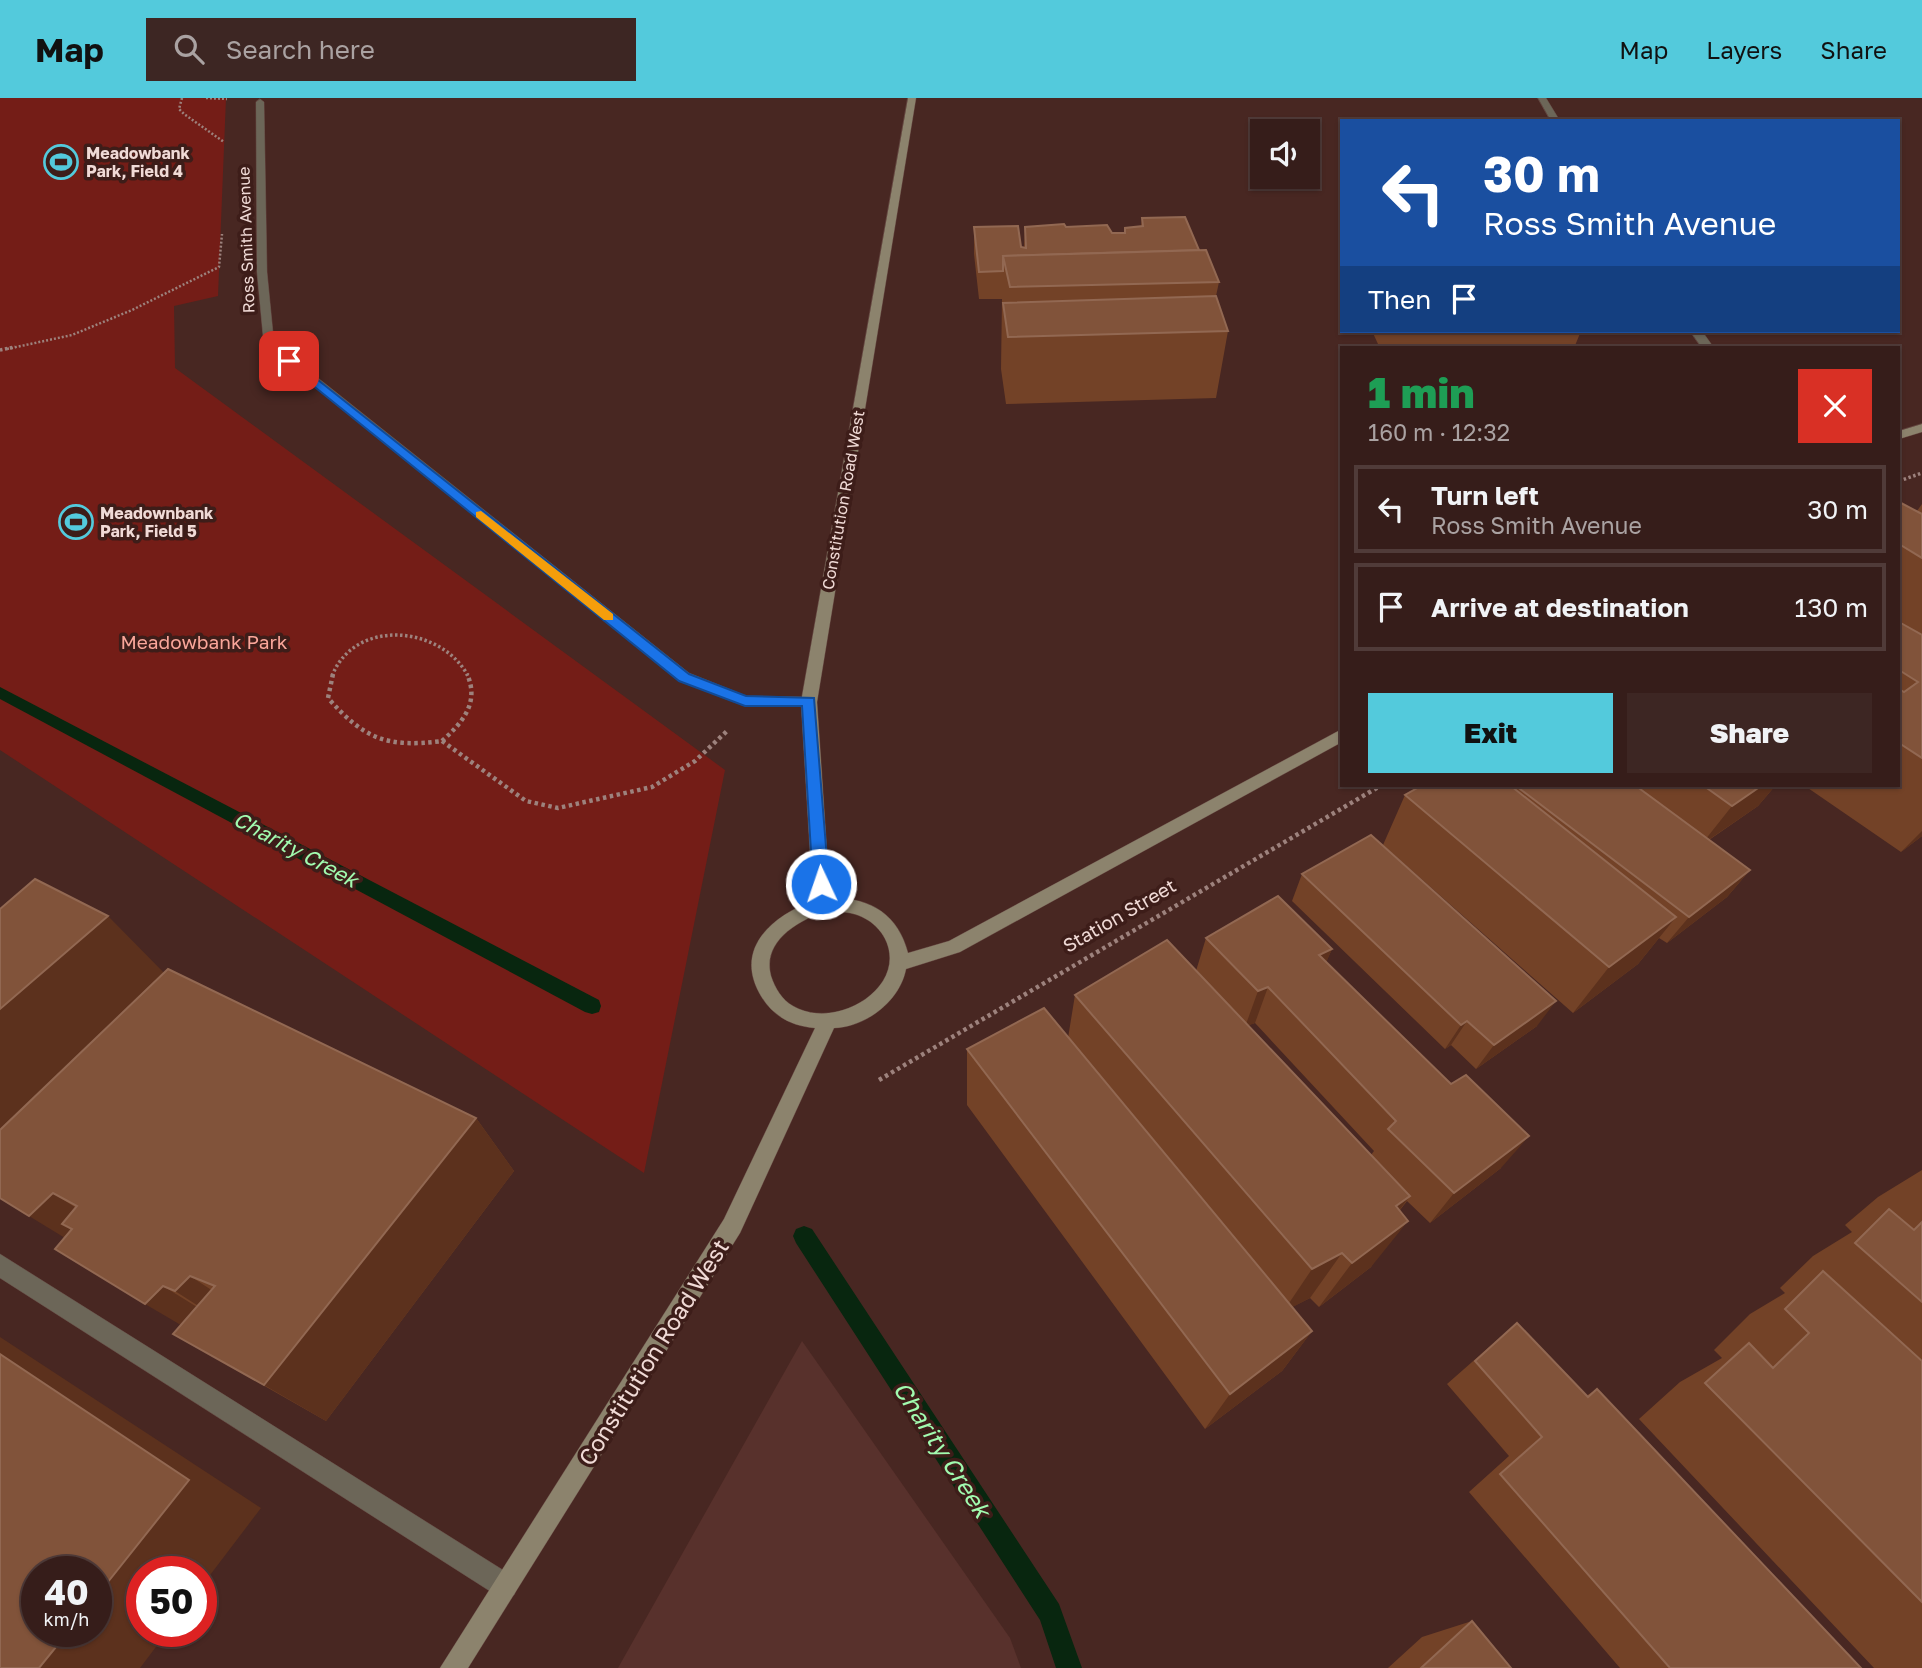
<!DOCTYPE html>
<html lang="en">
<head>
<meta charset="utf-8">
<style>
	:root { --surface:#361d1a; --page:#3d2623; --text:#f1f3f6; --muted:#aaa2a2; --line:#503b39; --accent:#53cadc }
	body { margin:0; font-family:"Golos Text",sans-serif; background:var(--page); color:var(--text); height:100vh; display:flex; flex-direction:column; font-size:26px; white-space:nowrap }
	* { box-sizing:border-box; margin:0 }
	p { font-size:23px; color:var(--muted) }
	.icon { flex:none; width:38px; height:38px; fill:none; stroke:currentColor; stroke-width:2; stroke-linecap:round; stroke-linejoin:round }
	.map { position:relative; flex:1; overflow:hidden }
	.details { position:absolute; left:1340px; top:248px; width:560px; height:441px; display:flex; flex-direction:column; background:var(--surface); border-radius:0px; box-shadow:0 2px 5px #0004,0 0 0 2px var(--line) }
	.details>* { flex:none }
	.hud { position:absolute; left:1340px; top:21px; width:560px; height:214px; border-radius:0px; box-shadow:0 2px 5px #0004,0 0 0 2px var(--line); background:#1a4fa0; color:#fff; overflow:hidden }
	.controls { position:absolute; left:1250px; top:21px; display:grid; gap:14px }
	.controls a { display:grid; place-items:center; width:70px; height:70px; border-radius:0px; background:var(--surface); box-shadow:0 2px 5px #0004,0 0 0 2px var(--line); font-size:35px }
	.speed { position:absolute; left:21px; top:1458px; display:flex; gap:14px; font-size:35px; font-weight:700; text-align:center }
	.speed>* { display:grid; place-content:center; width:91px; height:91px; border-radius:50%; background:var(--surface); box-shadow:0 2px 5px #0004,0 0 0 2px var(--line); line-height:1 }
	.speed small { font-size:18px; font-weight:400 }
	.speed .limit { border:10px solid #d22; background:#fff; color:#111 }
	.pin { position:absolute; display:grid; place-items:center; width:60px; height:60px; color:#fff; margin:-30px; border-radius:14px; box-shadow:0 4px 10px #0006 }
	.me { position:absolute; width:77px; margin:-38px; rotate:357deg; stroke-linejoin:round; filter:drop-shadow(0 0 5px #0008) }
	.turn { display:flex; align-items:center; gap:24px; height:147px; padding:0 28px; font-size:32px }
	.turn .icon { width:91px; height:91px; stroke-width:2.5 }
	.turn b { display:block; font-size:49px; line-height:60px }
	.then { display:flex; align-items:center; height:66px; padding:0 28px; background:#0003; gap:14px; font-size:26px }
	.round { display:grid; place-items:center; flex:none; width:74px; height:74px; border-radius:0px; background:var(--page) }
	.headline { display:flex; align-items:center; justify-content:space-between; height:119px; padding:0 28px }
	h1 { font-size:42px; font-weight:800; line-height:52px; color:#1e9e55 }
	.action { display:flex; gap:14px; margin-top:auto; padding:14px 28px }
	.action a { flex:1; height:80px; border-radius:0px; background:var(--accent); color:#111; font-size:28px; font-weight:800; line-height:80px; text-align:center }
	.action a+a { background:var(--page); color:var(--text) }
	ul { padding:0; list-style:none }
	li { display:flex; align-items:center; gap:21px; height:88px; margin:0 14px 10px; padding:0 14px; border:4px solid var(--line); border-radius:0px }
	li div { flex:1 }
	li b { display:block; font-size:26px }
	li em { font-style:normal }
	header { display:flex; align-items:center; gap:42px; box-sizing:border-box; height:98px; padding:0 35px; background:var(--accent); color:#111 }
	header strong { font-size:33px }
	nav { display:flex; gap:38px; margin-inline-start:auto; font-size:24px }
	.search { width:490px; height:63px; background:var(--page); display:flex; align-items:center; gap:18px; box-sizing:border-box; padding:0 24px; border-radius:0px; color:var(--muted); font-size:26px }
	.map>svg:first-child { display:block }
	.built { fill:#58312c }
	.green { fill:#741d17 }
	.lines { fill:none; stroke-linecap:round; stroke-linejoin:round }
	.stream { fill:#08260f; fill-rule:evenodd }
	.lane-casing { stroke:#63443f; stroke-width:1 }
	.street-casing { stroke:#63443f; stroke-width:1 }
	.secondary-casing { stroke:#63443f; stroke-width:1 }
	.path-far2 { stroke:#9d827d; stroke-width:2.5; stroke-dasharray:2 2; stroke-linecap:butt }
	.path-far1 { stroke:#9d827d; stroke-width:3.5; stroke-dasharray:2.5 2.5; stroke-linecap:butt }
	.path { stroke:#9d827d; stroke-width:4.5; stroke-dasharray:3.5 3.5; stroke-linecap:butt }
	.lane { fill:#6c6658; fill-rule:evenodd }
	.street { fill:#6c6658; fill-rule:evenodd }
	.secondary { fill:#8c836d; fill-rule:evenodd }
	.wall { fill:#734227; fill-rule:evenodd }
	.shaded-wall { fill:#5c311d }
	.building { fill:#81533a; stroke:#926852; stroke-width:2 }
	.route { fill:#1a73e8; stroke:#114b97; stroke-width:2 }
	.slow { fill:#f59e0b }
	.labels { text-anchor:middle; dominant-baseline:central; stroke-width:7; stroke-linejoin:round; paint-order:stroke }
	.far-poi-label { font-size:16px; font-weight:bold; fill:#f0dad6; stroke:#3d1d19; text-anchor:start }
	.far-street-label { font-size:16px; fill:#f0dad6; stroke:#3d1d19 }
	.park-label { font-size:19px; fill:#faa69a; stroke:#3d1d19 }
	.street-label { font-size:19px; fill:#f0dad6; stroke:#3d1d19 }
	.water-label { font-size:21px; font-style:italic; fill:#a1fbaf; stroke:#3d1d19 }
	.near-street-label { font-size:23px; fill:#f0dad6; stroke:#3d1d19 }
	.near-water-label { font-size:24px; font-style:italic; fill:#a1fbaf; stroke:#3d1d19 }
</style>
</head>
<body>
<header>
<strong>Map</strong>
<div class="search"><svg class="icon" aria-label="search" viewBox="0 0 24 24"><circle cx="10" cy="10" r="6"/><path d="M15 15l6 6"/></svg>Search here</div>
<nav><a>Map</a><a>Layers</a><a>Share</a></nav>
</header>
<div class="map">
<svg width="1922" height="1570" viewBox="0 0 1922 1570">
	<rect width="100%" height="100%" fill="#482722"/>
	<path class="built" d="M802 1243 1010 1540 1021 1570H618Z"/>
	<path class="green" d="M0 0H226L218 198 174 208 175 270 725 672 644 1075 0 652Z"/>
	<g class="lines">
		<g class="stream">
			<path d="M0 589 599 902 601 908 599 914 592 916 585 914 0 601Z"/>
			<path d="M804 1128 812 1131 1059 1506 1082 1570H1056L1040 1522 796 1145 793 1138 796 1131Z"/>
		</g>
		<g class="lane-casing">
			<path id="lane" d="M0 1156 514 1479 518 1488 514 1497 505 1501 496 1497 0 1180Z"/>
		</g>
		<g class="street-casing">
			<g id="street">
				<path d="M1538 0H1546L1560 23H1551Z"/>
				<path d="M260 1 264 4 267 174 274 245 689 575 746 598 809 599 814 600 817 604 814 608H745L679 583 264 248 257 174 256 4Z"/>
				<path d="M1690 233H1702L1714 250H1702Z"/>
			</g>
		</g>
		<g class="secondary-casing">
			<g id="secondary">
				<path d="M908 0H916L817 604 830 800C870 799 898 816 908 855L949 843 1342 631V644L960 854 906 871C900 903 866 929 834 930L740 1135 468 1570H440L724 1121 815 930C791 928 773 918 761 898 733 851 772 818 813 803L801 604ZM823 814C831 814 841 813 850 815 881 821 901 854 883 883 865 911 822 925 793 908 782 902 775 890 771 878 762 844 796 824 823 814Z"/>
				<path d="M1922 326V334L1899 341V333Z"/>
			</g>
		</g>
		<g class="path-far2">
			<path d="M182 0 179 11 184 16 224 44"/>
			<path d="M206 0 227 1"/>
			<path d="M7 251 72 237 132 212 219 169 222 136"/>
		</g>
		<g class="path-far1">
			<path d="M0 252 15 249"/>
			<path d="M1899 383 1922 375"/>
			<path d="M332 578C355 519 442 528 468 578"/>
		</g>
		<g class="path">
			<path d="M333 576 328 600C364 641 387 650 442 643"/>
			<path d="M442 643 526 703 558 710 652 689 695 663 727 633"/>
			<path d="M442 643C462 625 480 605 467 576"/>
			<path d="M879 982 1380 688"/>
		</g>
		<use href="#lane" class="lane"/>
		<use href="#street" class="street"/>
		<use href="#secondary" class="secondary"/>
	</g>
	<g class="wall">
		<path d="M1142 120 1219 184 1216 198 1228 233 1216 300 1006 306 1001 271 1002 201H979L974 156V129L1021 149 1024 150 1025 129H1066L1112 135H1125V130L1141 128Z"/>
		<path d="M1372 233H1581L1574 250H1386L1387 246H1378Z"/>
		<path d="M1899 406 1917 413 1922 406V738L1901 754 1805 688H1899Z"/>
		<path d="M1421 688H1775L1758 708 1709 742 1750 772 1727 799 1667 845 1659 840 1638 866 1573 915 1383 747 1405 697Z"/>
		<path d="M1302 776 1537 928 1476 971 1451 947 1445 951 1292 803Z"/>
		<path d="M0 811 164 875 476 1020 514 1073 326 1323 173 1236 181 1227 64 1140Z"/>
		<path d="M1206 840 1332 851 1326 864 1501 1070 1430 1125 1407 1103 1400 1112 1371 1169 1319 1209 1310 1200 1292 1209 1312 1233 1282 1273 1205 1331 967 1007V951L1068 940 1075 897 1196 873ZM1255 925 1374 1053 1371 1057 1248 927Z"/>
		<path d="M1922 1072V1570H1874L1639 1321 1680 1284 1722 1260 1714 1252 1750 1216 1785 1195 1780 1190 1813 1158 1852 1134 1845 1127 1878 1099Z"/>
		<path d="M1517 1225 1586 1298 1597 1291 1861 1570H1620L1469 1394 1509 1358 1447 1286 1488 1250Z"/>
		<path d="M1472 1523 1511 1570H1388L1422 1539Z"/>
	</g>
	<g class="shaded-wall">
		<path d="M1761 688H1775L1758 708 1701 747 1732 708Z"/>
		<path d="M1922 733V738L1901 754Z"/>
		<path d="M1750 772 1727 799 1667 845 1689 819Z"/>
		<path d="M108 818 168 879 0 1034V911Z"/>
		<path d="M1676 819 1638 866 1573 915 1609 869Z"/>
		<path d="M1332 851 1316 888 1319 857Z"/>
		<path d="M1268 889 1255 925 1245 929 1258 893Z"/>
		<path d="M1556 903 1537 928 1476 971 1494 947Z"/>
		<path d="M1467 923 1451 947 1445 951 1461 927Z"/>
		<path d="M476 1020 514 1073 326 1323 264 1287Z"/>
		<path d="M1529 1038 1501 1070 1430 1125 1454 1095Z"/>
		<path d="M53 1095 127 1143 106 1165 29 1118Z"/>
		<path d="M1410 1098 1374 1146 1396 1108Z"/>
		<path d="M1408 1123 1371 1169 1319 1209 1352 1165Z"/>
		<path d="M1342 1155 1310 1200 1283 1214 1312 1171Z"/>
		<path d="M190 1178 256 1221 242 1236 175 1193Z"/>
		<path d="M163 1188 231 1230 215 1247 145 1206Z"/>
		<path d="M1312 1233 1282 1273 1205 1331 1230 1296Z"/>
		<path d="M0 1239 261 1410 201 1489V1474H142V1533H168L140 1570H39L69 1533H96V1499L0 1256Z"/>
	</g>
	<g class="building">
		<path d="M1185 119 1199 152 1003 158V173L979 174 974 129 1018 128 1021 149 1026 150 1025 129 1064 126 1066 129 1107 127 1112 135H1125V130L1143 128 1142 120Z"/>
		<path d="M1206 152 1219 184 1010 189 1003 158Z"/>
		<path d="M1216 198 1228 233 1008 239 1003 205Z"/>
		<path d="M1901 405 1922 416V460L1899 446V406Z"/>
		<path d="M1899 524 1922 537V660L1899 645V591L1904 594 1918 584 1899 572Z"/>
		<path d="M1421 688H1511L1676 819 1609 869 1405 697Z"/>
		<path d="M1516 688H1636L1750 772 1689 819Z"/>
		<path d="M1704 688H1761L1732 708Z"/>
		<path d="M1371 737 1556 903 1494 947 1467 923 1461 927 1302 776Z"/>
		<path d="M35 781 108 818 0 911V811Z"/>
		<path d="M1278 798 1332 851 1319 857 1451 986 1466 977 1529 1038 1454 1095 1388 1031 1396 1023 1268 889 1258 893 1206 840Z"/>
		<path d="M1167 842 1410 1098 1396 1108 1408 1123 1352 1165 1342 1155 1312 1171 1075 897Z"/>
		<path d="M168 871 476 1020 264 1287 173 1236 215 1188 190 1178 175 1193 163 1188 145 1206 55 1151 72 1131 62 1126 77 1108 53 1095 29 1118 0 1100V1032Z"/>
		<path d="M1044 910 1312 1233 1230 1296 967 951Z"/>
		<path d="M1889 1111 1914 1132 1922 1124V1204L1855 1145Z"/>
		<path d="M1823 1173 1922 1263V1504L1705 1285 1749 1245 1773 1270 1809 1235 1785 1211Z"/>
		<path d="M1517 1225 1588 1299 1597 1291 1861 1570H1670L1500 1376 1542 1339 1475 1263Z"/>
		<path d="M0 1256 189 1382 96 1499V1474H37V1533H69L39 1570H0Z"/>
		<path d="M1472 1523 1511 1570H1421Z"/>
	</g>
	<path class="route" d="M289 259 689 576 746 598 814 600 829 786 826 791H815L813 786 802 608H745L679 583 285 265 283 263Z"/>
	<path class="slow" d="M481 413 613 516V522H604L476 419V414Z"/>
	<defs>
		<g id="stadium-ring" transform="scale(1.75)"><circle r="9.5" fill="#3d1d19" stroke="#53cadc" stroke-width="1.5"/><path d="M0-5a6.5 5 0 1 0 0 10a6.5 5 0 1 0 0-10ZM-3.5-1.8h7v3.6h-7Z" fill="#53cadc"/></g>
	</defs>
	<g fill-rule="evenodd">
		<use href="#stadium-ring" x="61" y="64"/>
		<use href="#stadium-ring" x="76" y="424"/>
	</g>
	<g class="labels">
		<g class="far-poi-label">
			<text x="86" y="55">Meadowbank<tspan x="86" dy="18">Park, Field 4</tspan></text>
			<text x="100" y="415">Meadownbank<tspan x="100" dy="18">Park, Field 5</tspan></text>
		</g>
		<g class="far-street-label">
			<text transform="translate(246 142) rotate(-92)">Ross Smith Avenue</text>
			<text transform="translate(843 402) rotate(-80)">Constitution Road West</text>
		</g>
		<g class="park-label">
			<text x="204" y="543">Meadowbank Park</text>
		</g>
		<g class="street-label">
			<text transform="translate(1119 817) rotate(-30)">Station Street</text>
		</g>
		<g class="water-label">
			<text transform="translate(296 751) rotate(28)">Charity Creek</text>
		</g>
		<g class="near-street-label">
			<text transform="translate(653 1254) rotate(-58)">Constitution Road West</text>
		</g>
		<g class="near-water-label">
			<text transform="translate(943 1351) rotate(57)">Charity Creek</text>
		</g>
	</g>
</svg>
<div class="controls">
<a><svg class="icon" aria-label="sound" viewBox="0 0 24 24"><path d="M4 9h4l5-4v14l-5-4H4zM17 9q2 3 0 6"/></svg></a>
</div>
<div class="speed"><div>40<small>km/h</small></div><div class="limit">50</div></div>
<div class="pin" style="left:289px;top:263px;background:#d93025"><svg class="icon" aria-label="arrive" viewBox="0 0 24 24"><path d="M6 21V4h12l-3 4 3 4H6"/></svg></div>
<svg class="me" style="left:821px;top:786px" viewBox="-20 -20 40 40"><circle r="17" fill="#1a73e8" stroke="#fff" stroke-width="3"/><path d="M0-11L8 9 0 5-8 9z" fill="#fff"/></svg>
<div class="hud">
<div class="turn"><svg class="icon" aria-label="left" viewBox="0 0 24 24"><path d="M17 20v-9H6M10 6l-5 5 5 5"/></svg><div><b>30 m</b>Ross Smith Avenue</div></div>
<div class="then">Then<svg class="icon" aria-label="arrive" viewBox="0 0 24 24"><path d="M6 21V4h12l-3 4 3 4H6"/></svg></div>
</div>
<section class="details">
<div class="headline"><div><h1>1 min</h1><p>160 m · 12:32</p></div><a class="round" style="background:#d93025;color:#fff"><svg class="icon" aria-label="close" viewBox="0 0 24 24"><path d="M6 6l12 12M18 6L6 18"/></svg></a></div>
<ul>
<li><svg class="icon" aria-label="left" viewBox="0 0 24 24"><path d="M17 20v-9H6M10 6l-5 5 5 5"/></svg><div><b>Turn left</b><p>Ross Smith Avenue</p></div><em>30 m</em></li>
<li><svg class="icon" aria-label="arrive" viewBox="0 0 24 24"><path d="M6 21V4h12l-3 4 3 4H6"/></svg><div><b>Arrive at destination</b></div><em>130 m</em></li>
</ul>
<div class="action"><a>Exit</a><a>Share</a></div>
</section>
</div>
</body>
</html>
